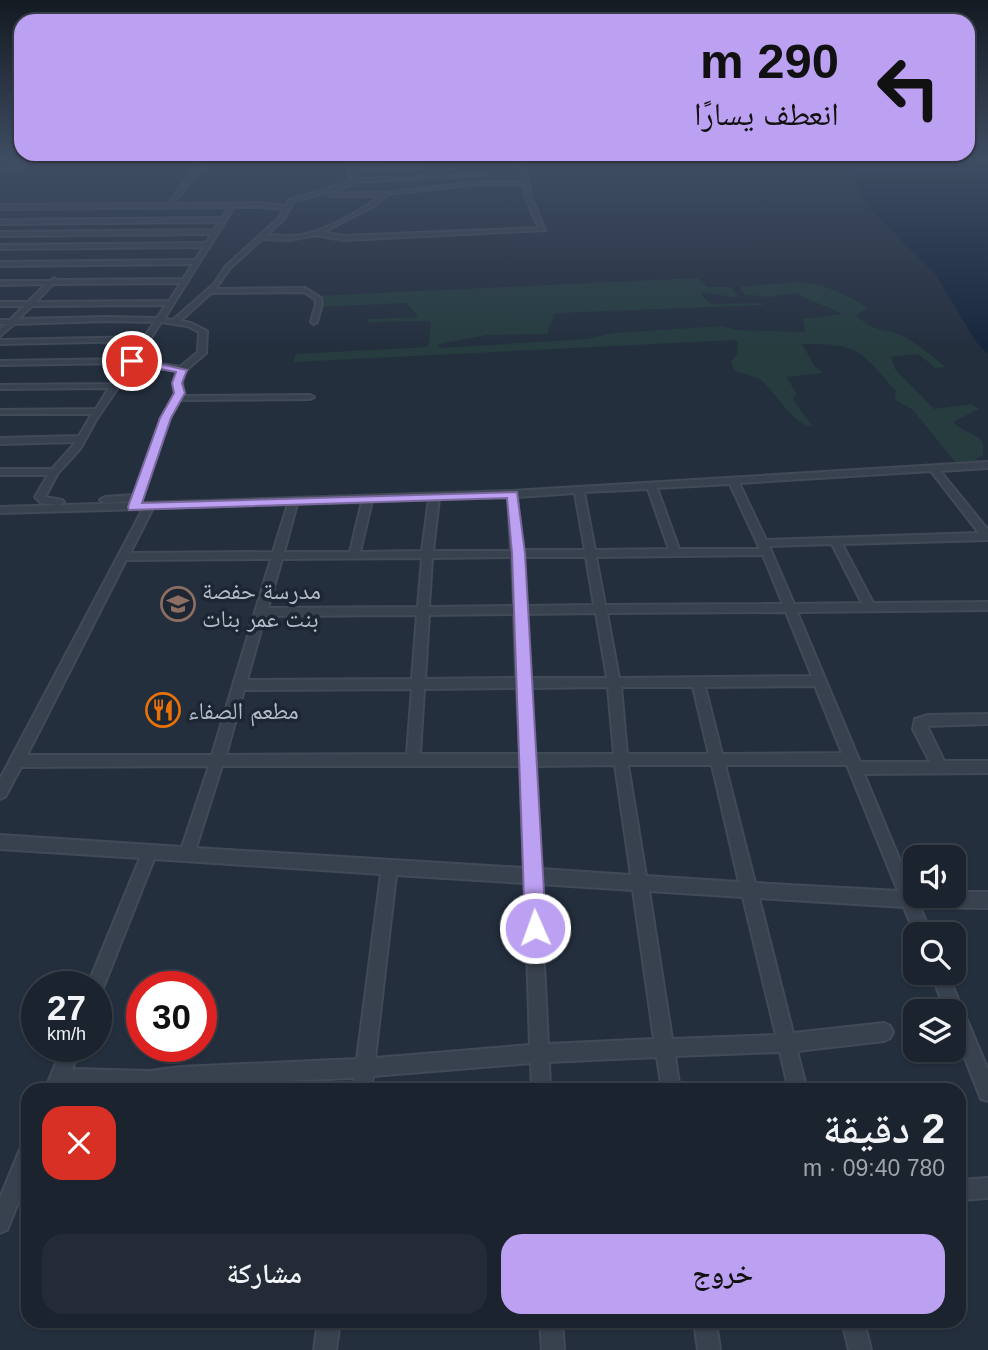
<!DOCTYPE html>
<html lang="ar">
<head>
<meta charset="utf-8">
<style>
	:root { --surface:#1b232e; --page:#242b36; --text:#f1f3f6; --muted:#a0a4aa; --line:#39404a; --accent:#bca0f2 }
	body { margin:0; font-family:Helvetica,"Noto Naskh Arabic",sans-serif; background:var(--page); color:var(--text); direction:rtl; height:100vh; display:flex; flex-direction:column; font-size:26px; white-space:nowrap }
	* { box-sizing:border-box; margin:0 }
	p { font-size:23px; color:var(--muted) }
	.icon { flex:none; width:38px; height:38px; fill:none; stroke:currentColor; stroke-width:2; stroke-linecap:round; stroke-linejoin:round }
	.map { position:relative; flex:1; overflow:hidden; direction:ltr }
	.drawer { position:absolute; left:21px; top:1083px; width:945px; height:245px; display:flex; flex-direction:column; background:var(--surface); border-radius:21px; box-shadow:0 2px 5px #0004,0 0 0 2px var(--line); direction:rtl }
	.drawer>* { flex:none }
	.top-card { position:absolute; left:14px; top:14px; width:961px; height:147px; border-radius:21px; box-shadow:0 2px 5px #0004,0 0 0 2px var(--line); direction:rtl; background:#bca0f2; color:#111; overflow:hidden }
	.controls { position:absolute; left:903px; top:845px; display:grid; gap:14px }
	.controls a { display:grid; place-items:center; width:63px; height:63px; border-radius:14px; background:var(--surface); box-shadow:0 2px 5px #0004,0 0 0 2px var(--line); font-size:35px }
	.speed { position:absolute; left:21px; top:971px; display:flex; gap:14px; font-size:35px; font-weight:700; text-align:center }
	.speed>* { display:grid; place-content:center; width:91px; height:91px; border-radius:50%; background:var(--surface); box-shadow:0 2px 5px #0004,0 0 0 2px var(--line); line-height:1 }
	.speed small { font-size:18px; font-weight:400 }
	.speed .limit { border:10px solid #d22; background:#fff; color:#111 }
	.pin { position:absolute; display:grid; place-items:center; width:60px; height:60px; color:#fff; margin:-30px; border:4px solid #fff; border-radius:50%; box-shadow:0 2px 7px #0007 }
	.me { position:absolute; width:77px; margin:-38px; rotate:358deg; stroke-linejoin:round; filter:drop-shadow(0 0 5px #0008) }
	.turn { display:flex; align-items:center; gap:24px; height:147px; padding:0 21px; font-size:32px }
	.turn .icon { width:91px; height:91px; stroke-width:2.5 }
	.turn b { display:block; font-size:49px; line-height:60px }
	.round { display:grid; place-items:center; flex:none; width:74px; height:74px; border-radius:21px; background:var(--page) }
	.overview { display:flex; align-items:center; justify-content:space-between; height:119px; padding:0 21px }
	h1 { font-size:42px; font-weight:600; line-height:52px }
	.cta { display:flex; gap:14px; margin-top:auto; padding:14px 21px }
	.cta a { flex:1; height:80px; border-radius:21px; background:var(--accent); color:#111; font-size:28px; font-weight:600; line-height:80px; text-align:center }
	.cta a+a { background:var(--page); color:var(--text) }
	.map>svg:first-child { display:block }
	.green { fill:#263c3f }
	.water { fill:#17263c }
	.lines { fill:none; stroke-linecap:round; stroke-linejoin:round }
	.stream { stroke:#17263c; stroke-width:2.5 }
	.minor-casing { stroke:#414a57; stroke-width:4 }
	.minor { fill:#38414e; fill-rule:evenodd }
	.route { fill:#bca0f2; stroke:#7a689d; stroke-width:2 }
	.labels { text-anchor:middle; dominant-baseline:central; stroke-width:7; stroke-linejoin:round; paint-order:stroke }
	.poi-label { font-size:24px; fill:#b4bcc9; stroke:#1d2633; text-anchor:start }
</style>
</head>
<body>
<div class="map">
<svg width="988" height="1350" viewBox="0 0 988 1350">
	<rect width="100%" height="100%" fill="#242f3e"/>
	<path class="green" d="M698 278 707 287H731L738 296 733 297 702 292V296L711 304 760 303 764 305 555 313 547 334 487 335 438 344 440 348 586 339 614 333 723 326 735 330 805 332 803 319 842 314C827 305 812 303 797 293L769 297 745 295 740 287C799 282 815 275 868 308L856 315C876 334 879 326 900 335 918 343 930 355 945 367L936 368 918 354 891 357 895 369 934 409 972 404 979 409 953 422C962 431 974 433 983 442V455L977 458V461L956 463 913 410 895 400 896 391C859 350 861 344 802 344L815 367 824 373 786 377 797 394 793 399 813 427C791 423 778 395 762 381 756 376 743 374 735 371L731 362 737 354 738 343 734 340 294 362 296 354 428 347 431 323 426 321 368 322 369 319 418 317 407 303 315 307V296Z"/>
	<path class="water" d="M843 159H988V354L976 342 936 275 870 209Z"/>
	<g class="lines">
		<path class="stream" d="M693 480 919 466"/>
		<g class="minor-casing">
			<g id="minor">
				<path d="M25 159H29L24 167 0 172V170L20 165Z"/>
				<path d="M203 159H208L173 204 262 203 286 206 289 200 347 183 350 181 348 172 351 159H355L353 169 422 165 414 169 352 171 354 179 485 175 353 182 351 185 293 202 284 219 266 235C283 236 301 237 317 231 339 223 363 209 381 196H329L327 193H385L478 182H523L520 159H524L531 197 545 230 343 240 317 235 289 240 262 239 230 268 215 289 305 288 321 298 322 304 317 322 314 324 311 322 316 304 315 299 304 292 211 293 180 321 191 323 207 331 206 353C192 366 177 371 184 393L183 396 310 395 314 397 310 399 180 400 170 418 141 503 512 491 988 462V468L940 471 988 530V540L842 544 873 603 988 602V610L797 612 860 762H930L913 729 915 719 928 715 988 714V724L927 726 944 761H988V773L864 774 913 892H915V896H954V892H988V908L920 907 931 934 915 935 904 907 759 898 793 1033 884 1023 890 1026 893 1032 890 1038 884 1041 797 1051 807 1090H789L780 1052 675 1056 680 1090H662L657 1057 549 1062 550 1090H532L531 1063 373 1076 371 1090H353L354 1078 180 1085 150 1089 64 1087 63 1090H45L63 1046H81L72 1069 150 1071 180 1067 357 1059 381 874 154 859 101 993 96 995V987H87L140 858 0 849V835L182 847 209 766 21 767 5 797 0 799V779L143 509 0 513V507L131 503 132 501 105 503 100 500 105 497 134 495 162 418 176 393 173 383 178 371 134 364 96 420 80 449 58 473 45 497 62 500 64 502 59 505 41 503 35 497 48 475H0V469H52L76 442 0 444V438L79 436 92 414H0V410L96 409 109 388 0 389V385L113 384 126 363 0 365V361L130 359 141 341 0 344V340L144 337 155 322 107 321 14 324 0 336V330L6 324H0V320H10L24 306H0V302H28L46 284 0 285V281H50L54 278 57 280 183 279 193 264 0 266V262L195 260 204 247 0 249V245L206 243 212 234 0 236V232L214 230 220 222 0 224V220L222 218 229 207 0 209V205L168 204ZM478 184H524L525 197 539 228 343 236 323 232 374 206 389 194ZM234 207H262L284 209 280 217 226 266 214 284 173 320 164 319ZM181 283 169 301 36 302 53 284ZM166 305 157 318 107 317 18 319 32 306ZM161 322 187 326 199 332 198 352 180 367 137 360ZM931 471 979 533 766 540 739 483ZM730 484 760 549H679L657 488ZM648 489 669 549 595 550 584 492ZM575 493 585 550H522L517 497ZM508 497 511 551H433L439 499ZM429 499 422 551 360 552 372 501ZM362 502 350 552H284L297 504ZM288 504 273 552 130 553 153 508ZM832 544 862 603 794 604 769 546ZM763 555 783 604 605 605 596 557ZM512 557 514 606 429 607 432 558ZM522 557H586L594 605 525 606ZM422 558 418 607 268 608 282 559ZM271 559 212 755H27L126 560ZM786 612 812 676 619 678 607 613ZM596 613 607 678H529L525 614ZM514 614 516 678 425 679 429 615ZM417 615 412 679 247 680 265 616ZM815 686 842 753 722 754 705 687ZM608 687 614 754H533L529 688ZM621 687H693L709 754H627ZM517 688 520 754H420L424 689ZM412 689 407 754 226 755 244 690ZM615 765 631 875 540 869 534 766ZM628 765H712L739 882 646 876ZM725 765H847L898 891 755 883ZM222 766H520L524 868 196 848ZM396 875 525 883 530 1045 375 1058ZM540 884 633 890 654 1039 548 1044ZM649 891 743 897 776 1035 672 1039Z"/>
				<path d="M931 973H947L988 1070V1101L981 1099 954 1030V1012H946Z"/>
				<path d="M28 1144V1178L7 1230 0 1233V1198L21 1147Z"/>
				<path d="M988 1178V1198L959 1200V1180Z"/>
				<path d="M318 1321H340L336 1350H314Z"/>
				<path d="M540 1321H562L564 1350H542Z"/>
				<path d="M694 1321H716L720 1350H698Z"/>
				<path d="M842 1321H864L871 1350H849Z"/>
			</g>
		</g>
		<use href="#minor" class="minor"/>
	</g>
	<linearGradient id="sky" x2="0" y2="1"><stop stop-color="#141a22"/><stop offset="0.46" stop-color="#3f4d63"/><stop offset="1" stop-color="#3f4d63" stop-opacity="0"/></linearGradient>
	<rect width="988" height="348" fill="url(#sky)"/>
	<path class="route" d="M132 358 187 370 182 383 185 393 171 418 142 503 517 492 525 553 546 928 543 935 535 938 528 935 525 928 512 553 507 498 129 510 128 507 160 418 174 393 172 383 176 372 128 363V359Z"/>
	<defs>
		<g id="school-ring" transform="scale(1.75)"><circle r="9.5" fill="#1d2633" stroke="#8d6e63" stroke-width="1.5"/><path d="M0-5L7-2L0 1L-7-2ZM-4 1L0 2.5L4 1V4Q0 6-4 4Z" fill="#8d6e63"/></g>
		<g id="restaurant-ring" transform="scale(1.75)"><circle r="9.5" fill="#1d2633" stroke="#e8710a" stroke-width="1.5"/><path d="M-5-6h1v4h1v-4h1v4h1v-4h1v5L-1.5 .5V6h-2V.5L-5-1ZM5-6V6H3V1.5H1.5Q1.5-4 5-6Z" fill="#e8710a"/></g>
	</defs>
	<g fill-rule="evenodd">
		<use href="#school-ring" x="178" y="604"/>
		<use href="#restaurant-ring" x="163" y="710"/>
	</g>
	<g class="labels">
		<g class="poi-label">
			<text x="202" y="590">مدرسة حفصة<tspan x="202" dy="28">بنت عمر بنات</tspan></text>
			<text x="188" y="710">مطعم الصفاء</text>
		</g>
	</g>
</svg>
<div class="controls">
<a><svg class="icon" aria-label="sound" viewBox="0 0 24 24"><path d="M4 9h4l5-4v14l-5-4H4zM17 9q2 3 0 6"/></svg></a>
<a><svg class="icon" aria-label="search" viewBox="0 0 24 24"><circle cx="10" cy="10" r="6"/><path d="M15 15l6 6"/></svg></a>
<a><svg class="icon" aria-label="layers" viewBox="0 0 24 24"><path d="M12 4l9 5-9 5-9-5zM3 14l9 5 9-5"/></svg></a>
</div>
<div class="speed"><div>27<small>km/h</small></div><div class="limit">30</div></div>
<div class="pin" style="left:132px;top:361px;background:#d93025"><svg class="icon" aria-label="arrive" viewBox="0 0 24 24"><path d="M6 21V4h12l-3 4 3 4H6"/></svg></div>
<svg class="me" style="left:535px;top:928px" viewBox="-20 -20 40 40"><circle r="17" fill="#bca0f2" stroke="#fff" stroke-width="3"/><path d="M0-11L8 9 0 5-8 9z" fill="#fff"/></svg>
<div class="top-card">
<div class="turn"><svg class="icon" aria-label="left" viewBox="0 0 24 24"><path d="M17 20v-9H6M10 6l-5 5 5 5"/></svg><div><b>290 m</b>انعطف يسارًا</div></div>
</div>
<section class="drawer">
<div class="overview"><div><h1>2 دقيقة</h1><p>780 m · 09:40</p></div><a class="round" style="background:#d93025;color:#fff"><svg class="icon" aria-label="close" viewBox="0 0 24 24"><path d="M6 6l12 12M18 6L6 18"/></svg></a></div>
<div class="cta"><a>خروج</a><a>مشاركة</a></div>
</section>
</div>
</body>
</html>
